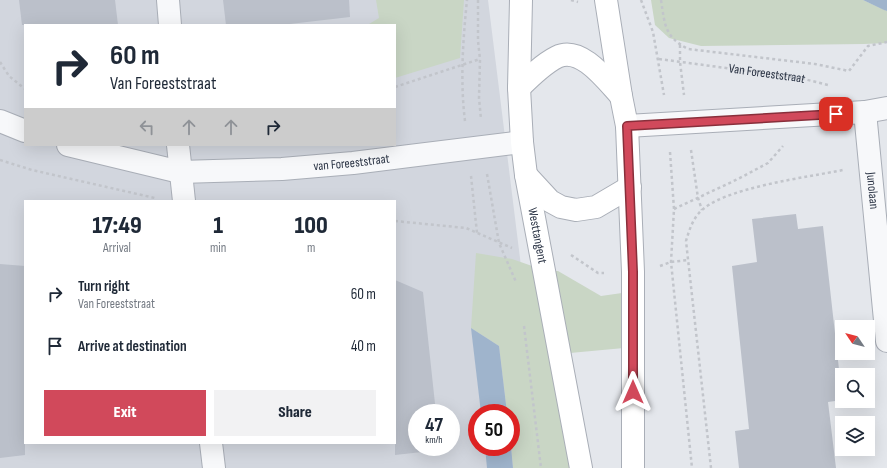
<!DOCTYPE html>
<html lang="en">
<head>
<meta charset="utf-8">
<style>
	:root { --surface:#fff; --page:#f2f2f3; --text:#1f2937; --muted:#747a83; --accent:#d1495b }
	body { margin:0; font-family:"Sofia Sans Condensed",sans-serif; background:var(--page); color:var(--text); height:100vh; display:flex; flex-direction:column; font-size:15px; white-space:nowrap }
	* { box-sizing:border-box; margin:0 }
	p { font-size:13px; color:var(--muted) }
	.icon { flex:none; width:22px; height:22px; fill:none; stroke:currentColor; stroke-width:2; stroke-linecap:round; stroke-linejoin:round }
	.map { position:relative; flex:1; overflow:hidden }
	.sheet { position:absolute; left:24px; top:200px; width:372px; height:244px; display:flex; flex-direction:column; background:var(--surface); border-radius:0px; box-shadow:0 4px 16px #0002 }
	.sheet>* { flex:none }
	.banner { position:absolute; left:24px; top:24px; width:372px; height:122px; border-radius:0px; box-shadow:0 4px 16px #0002; background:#fff; color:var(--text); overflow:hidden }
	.needle { width:26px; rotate:305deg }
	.controls { position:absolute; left:835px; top:320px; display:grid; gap:8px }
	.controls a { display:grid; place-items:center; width:40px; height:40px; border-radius:0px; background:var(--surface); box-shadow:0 4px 16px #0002; font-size:20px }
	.speed { position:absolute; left:408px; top:404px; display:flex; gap:8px; font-size:20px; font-weight:700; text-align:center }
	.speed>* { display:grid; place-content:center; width:52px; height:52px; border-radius:50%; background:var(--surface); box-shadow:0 4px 16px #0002; line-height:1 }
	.speed small { font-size:10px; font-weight:400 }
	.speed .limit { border:6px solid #d22; background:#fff; color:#111 }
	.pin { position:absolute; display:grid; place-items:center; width:34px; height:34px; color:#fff; margin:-17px; border-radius:8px; box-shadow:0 2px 6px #0006 }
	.me { position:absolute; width:44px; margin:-22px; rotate:0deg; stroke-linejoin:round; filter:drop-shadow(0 0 3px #0008) }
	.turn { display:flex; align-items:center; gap:14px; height:84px; padding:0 20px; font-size:18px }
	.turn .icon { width:52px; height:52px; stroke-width:2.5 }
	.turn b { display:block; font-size:28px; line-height:34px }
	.lanes { display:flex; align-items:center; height:38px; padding:0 20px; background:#0003; justify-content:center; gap:20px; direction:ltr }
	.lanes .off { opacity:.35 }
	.eta { display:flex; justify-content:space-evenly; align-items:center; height:68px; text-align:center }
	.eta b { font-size:24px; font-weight:800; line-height:28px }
	.button { display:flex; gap:8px; margin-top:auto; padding:8px 20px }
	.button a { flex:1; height:46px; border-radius:0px; background:var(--accent); color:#fff; font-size:16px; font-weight:800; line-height:46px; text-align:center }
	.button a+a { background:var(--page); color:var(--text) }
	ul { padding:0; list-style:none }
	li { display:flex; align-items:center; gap:12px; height:52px; padding:0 20px }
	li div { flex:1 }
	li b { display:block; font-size:15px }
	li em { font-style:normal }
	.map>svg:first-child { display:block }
	.built { fill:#d2d6de; fill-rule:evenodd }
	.green { fill:#c9d6c5 }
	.water { fill:#9fb4cc }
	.building { fill:#bbc0ca }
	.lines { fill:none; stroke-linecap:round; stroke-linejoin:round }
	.minor-casing { stroke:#a9aeb7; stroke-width:24 }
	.secondary-casing { stroke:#a9aeb7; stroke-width:24 }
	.path { stroke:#c2c5cb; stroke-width:2.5; stroke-dasharray:3 3; stroke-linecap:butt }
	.minor { stroke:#f7f8fa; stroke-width:22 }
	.secondary { stroke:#fff; stroke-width:22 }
	.route-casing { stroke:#882f3b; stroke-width:10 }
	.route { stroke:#d1495b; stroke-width:7 }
	.labels { text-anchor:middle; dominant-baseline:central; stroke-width:3; stroke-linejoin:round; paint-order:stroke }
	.street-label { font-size:13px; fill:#2b3445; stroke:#f4f6f9 }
</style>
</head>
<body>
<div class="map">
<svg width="887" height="468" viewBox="0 0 887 468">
	<rect width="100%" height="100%" fill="#e4e7ec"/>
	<path class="built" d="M0 0H488L546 468H0ZM25 25H395V145H25ZM25 201H395V443H25ZM417 413H451V447H417ZM477 413H511V447H477Z"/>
	<g class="green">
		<path d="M376 0H464L460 58 395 78V25H364L369 24 379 18Z"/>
		<path d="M651 0H863L887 11V43L864 44 701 46 669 38 655 25Z"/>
		<path d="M476 253 512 259 535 267 552 360 570 468H513L511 447V413H507L499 346 471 328Z"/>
		<path d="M553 271H558L601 296 622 293 624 348 570 353Z"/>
	</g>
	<g class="water">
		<path d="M863 0H887V11L884 10Z"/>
		<path d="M471 328 499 346 507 413H481Z"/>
		<path d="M485 447H511L513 468H487Z"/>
	</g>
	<g class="building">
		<path d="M19 0H115L118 25H22Z"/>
		<path d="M223 0H349L350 17 281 25H226Z"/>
		<path d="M796 214 798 229 823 226 842 396V400L828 402 836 468H739L735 431 749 429 732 266 757 262 752 219Z"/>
		<path d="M0 264 25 266V455L0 458Z"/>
		<path d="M395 280 423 292 436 413H417V447H440V450L395 455Z"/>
	</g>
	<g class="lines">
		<g class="minor-casing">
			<g id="minor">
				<path d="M168 0 170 25"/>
				<path id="s2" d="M865 112 887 341"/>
				<path d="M0 121 25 131"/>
				<path d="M627 126 865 112 887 108"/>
				<path id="s3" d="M68 145 180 172 282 169 353 163 522 142"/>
				<path d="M178 145 184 201"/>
				<path d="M211 443 214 468"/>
			</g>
		</g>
		<g class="secondary-casing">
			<g id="secondary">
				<path id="s4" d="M521 0 519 88 522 142 526 175 581 468"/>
				<path d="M606 0 621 96 627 126 633 272V468"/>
				<path d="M519 88C530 77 543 64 557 57 581 45 607 81 621 96"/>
				<path d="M526 175 550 201 561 207 576 210 596 207 630 187"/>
			</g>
		</g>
		<g class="path">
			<path d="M478 0V41L480 59 479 98 481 119"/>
			<path d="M571 0 578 2"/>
			<path d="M641 0 653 32 664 95"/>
			<path d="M661 0C665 25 664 36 688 49L815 64 849 71 868 46 887 42"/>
			<path d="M680 45V62L684 95"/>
			<path id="s1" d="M659 59 800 78 828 85"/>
			<path d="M0 62 9 76 25 89"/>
			<path d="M395 87 480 59"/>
			<path d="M465 121C460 81 463 40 467 0"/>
			<path d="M691 150 698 198 702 210"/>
			<path d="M670 152 674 209 671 262 692 468"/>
			<path d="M0 160 32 170 155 198"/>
			<path d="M487 174 499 243 516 282"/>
			<path d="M471 176 477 233"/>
			<path d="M674 209 738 179 768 163 783 146"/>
			<path d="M395 221 466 228 512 248"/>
			<path d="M571 255 598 273H604"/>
			<path d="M660 266 671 262 688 260"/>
			<path d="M524 326 541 468"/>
			<path d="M711 468 686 241C689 231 692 221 699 213 720 188 809 177 843 170"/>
		</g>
		<use href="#minor" class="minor"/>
		<use href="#secondary" class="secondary"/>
	</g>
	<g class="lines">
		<g class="route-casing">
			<path id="route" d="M633 392V272L627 126 836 114"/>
		</g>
		<use href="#route" class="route"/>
	</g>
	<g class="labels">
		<g class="street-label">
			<text stroke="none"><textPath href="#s1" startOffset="109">Van Foreeststraat</textPath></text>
			<text stroke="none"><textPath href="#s3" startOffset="287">van Foreeststraat</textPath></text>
			<text stroke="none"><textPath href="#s2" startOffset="79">Junolaan</textPath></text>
			<text stroke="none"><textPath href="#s4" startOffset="237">Westtangent</textPath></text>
		</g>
	</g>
</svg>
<div class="controls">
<a><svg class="needle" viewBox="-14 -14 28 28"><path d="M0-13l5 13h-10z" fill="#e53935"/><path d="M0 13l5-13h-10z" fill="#747a83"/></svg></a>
<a><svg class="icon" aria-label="search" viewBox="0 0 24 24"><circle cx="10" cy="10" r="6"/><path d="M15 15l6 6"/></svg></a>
<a><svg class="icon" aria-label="layers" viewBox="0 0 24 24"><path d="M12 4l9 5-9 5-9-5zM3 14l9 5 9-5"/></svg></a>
</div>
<div class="speed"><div>47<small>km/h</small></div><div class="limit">50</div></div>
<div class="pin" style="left:836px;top:114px;background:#d93025"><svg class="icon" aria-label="arrive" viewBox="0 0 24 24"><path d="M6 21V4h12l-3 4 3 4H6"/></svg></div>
<svg class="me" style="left:633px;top:392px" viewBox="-20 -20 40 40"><path d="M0-17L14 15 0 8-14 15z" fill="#d1495b" stroke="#fff" stroke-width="4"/></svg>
<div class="banner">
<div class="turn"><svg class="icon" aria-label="right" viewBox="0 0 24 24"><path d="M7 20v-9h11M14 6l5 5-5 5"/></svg><div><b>60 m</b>Van Foreeststraat</div></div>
<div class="lanes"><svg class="icon off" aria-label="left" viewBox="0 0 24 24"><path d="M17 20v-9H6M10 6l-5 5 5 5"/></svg><svg class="icon off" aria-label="ahead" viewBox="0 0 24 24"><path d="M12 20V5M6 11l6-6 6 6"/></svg><svg class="icon off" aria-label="ahead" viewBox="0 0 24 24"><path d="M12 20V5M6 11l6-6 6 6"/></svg><svg class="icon" aria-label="right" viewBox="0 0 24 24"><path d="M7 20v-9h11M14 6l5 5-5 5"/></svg></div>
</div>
<section class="sheet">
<div class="eta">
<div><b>17:49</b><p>Arrival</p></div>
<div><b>1</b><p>min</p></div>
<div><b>100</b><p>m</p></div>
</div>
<ul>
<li><svg class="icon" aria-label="right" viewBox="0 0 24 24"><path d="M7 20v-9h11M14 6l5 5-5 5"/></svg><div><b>Turn right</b><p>Van Foreeststraat</p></div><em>60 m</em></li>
<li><svg class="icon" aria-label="arrive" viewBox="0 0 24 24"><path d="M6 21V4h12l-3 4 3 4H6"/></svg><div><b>Arrive at destination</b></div><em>40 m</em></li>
</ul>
<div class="button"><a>Exit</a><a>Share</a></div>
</section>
</div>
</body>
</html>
